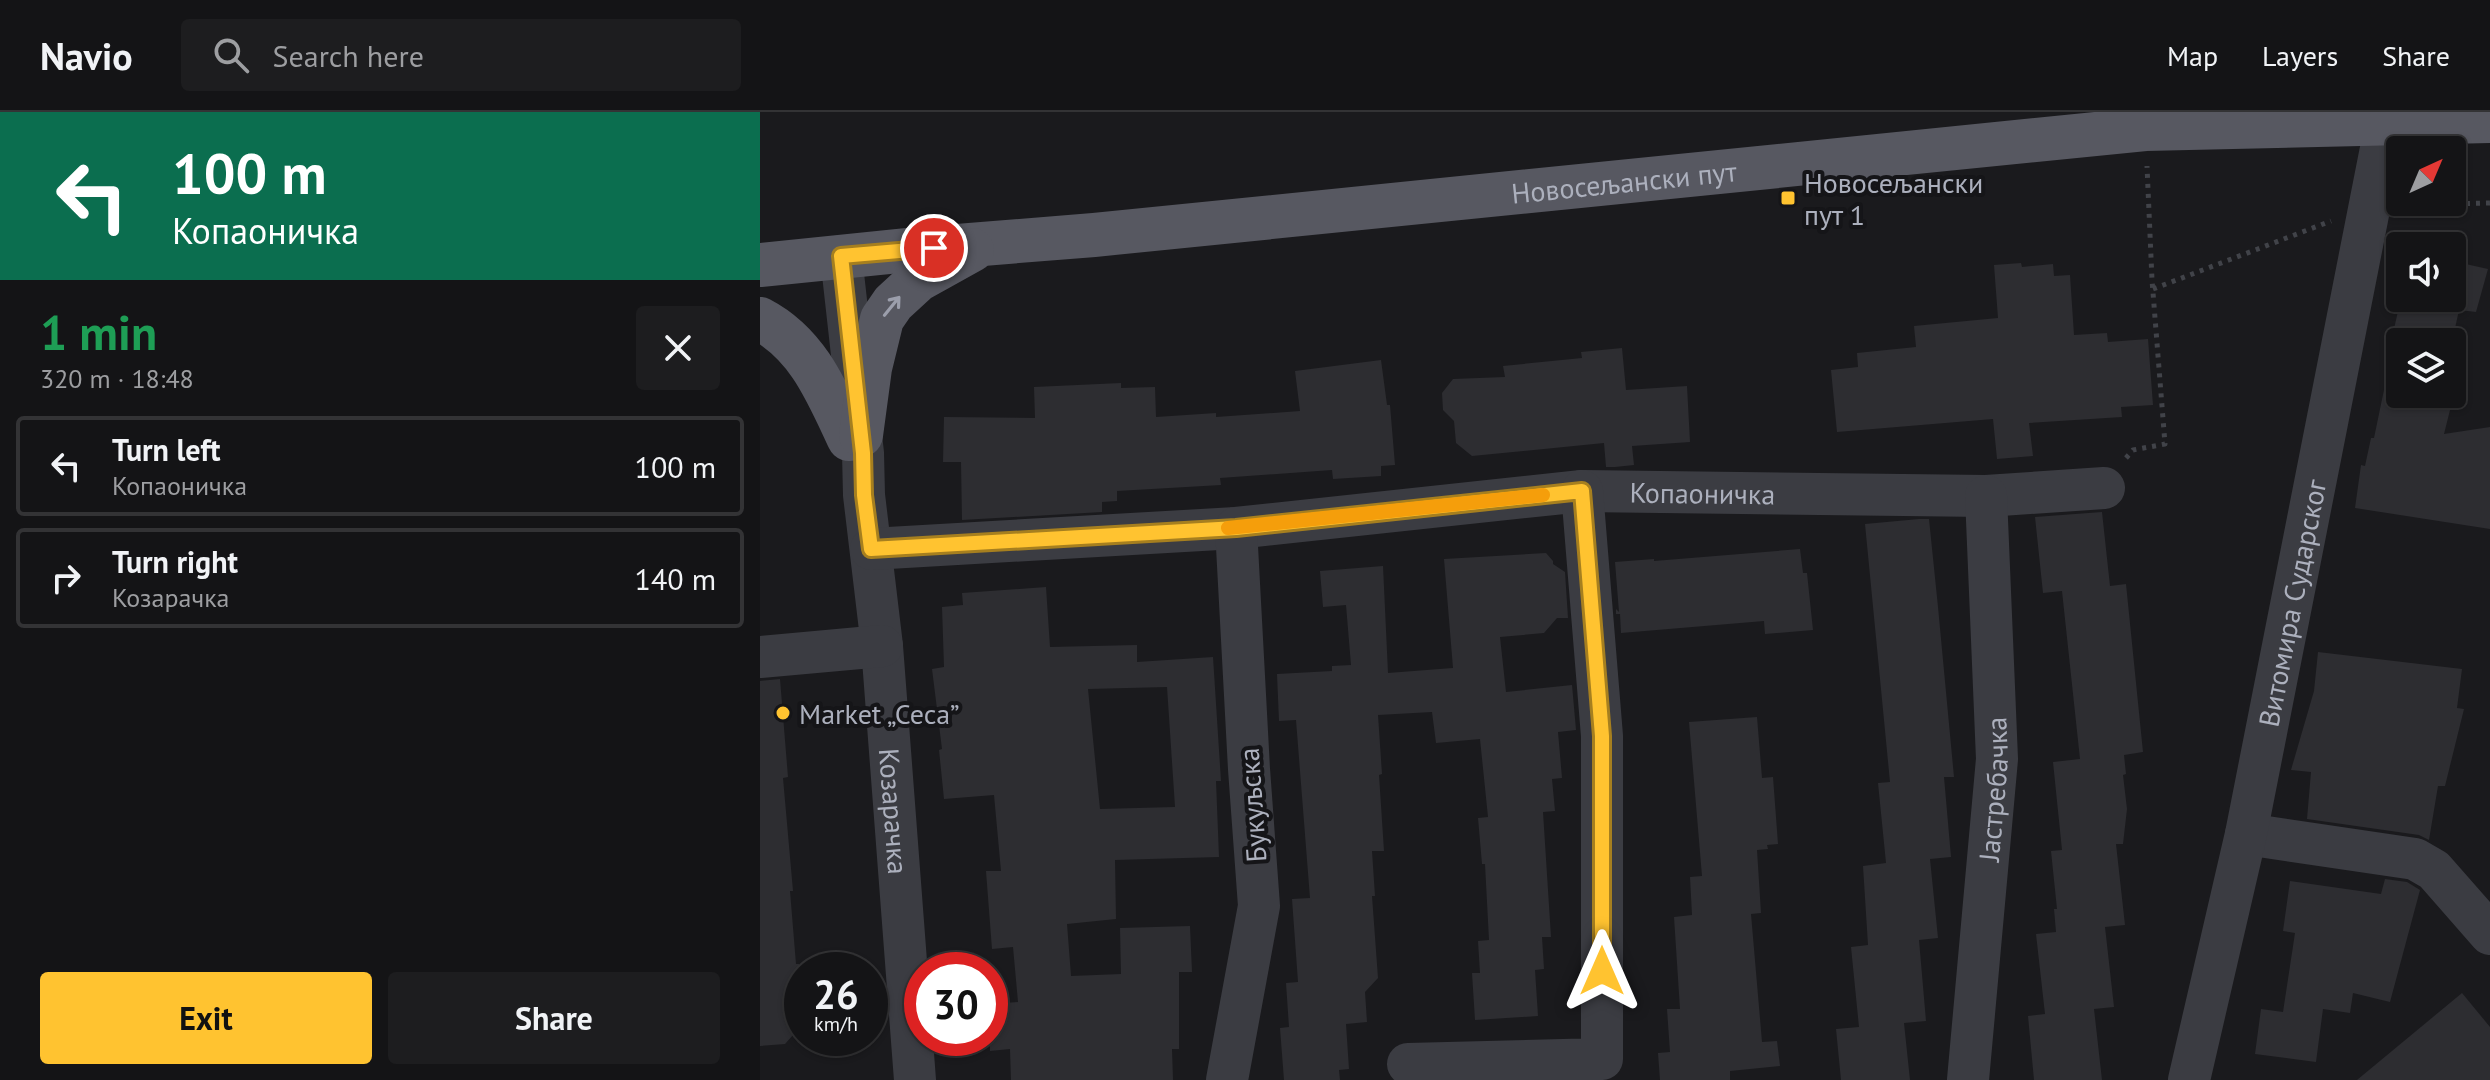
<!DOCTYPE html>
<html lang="en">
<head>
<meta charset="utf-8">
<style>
	:root { --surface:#141416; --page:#1d1d1f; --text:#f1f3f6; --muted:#9d9ea1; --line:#333335; --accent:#ffc330 }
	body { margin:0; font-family:"PT Sans",sans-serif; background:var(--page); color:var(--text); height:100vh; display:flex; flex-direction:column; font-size:30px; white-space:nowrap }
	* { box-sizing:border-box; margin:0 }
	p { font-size:26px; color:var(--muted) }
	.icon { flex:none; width:44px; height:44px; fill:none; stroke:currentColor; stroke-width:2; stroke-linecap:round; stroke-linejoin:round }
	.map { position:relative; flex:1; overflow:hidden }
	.sheet { display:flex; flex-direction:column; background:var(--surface); width:760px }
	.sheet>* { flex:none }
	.hud { background:#0b6e4f; color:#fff; overflow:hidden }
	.needle { width:52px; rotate:44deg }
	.buttons { position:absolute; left:1626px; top:24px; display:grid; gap:16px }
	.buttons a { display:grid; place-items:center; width:80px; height:80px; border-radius:8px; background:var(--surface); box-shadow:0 2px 6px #0004,0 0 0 2px var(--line); font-size:40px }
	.speed { position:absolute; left:24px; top:840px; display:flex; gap:16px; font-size:40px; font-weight:700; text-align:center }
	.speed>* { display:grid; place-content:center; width:104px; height:104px; border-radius:50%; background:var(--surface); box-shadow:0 2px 6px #0004,0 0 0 2px var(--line); line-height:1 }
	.speed small { font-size:20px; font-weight:400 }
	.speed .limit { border:12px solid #d22; background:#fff; color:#111 }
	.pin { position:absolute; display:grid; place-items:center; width:68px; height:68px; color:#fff; margin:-34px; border:4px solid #fff; border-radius:50%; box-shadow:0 2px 8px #0007 }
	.me { position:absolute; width:88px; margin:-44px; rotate:0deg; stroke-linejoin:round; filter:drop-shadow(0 0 6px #0008) }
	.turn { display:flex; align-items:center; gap:28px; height:168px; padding:0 40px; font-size:36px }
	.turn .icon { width:104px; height:104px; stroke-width:2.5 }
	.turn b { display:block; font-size:56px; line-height:68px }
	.round { display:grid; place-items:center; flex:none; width:84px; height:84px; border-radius:8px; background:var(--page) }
	.head { display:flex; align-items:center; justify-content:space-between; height:136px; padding:0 40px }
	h1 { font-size:48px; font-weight:700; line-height:60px; color:#1e9e55 }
	.button { display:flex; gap:16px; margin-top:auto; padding:16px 40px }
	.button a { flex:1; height:92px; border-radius:8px; background:var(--accent); color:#111; font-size:32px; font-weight:700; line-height:92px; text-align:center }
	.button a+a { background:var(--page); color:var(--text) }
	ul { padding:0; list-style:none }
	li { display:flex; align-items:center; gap:24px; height:100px; margin:0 16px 12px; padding:0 24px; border:4px solid var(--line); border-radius:8px }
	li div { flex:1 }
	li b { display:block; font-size:30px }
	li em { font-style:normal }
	header { display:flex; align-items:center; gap:48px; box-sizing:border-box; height:112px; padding:0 40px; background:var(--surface); border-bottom:2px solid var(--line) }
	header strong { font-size:38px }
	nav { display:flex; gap:44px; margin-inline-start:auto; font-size:28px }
	.search { width:560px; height:72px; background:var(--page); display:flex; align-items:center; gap:20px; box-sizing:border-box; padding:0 28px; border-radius:8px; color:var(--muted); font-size:30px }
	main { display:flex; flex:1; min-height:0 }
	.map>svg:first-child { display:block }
	.building { fill:#2d2d31; fill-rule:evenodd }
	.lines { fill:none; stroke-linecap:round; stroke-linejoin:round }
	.path { stroke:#414349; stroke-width:5; stroke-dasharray:4 6; stroke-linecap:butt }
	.minor { stroke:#3b3c42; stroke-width:42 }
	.major { stroke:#575861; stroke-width:44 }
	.oneway { stroke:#9b9eab }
	.route-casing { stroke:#a67f1f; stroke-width:20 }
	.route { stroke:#ffc330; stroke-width:14 }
	.slow { stroke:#f59e0b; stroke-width:14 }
	.poi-dot { fill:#ffc330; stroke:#151518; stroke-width:3 }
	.labels { text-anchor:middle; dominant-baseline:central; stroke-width:8; stroke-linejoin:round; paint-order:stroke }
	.street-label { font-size:28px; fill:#acb0bd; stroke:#151518 }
	.poi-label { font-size:28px; fill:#acb0bd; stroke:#151518; text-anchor:start }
</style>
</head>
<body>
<header>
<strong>Navio</strong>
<div class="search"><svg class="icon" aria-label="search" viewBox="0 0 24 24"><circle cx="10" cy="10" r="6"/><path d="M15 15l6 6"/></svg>Search here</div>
<nav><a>Map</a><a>Layers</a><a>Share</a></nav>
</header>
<main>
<section class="sheet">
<div class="hud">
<div class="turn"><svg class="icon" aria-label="left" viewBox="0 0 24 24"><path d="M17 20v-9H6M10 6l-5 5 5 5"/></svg><div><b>100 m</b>Копаоничка</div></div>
</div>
<div class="head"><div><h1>1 min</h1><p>320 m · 18:48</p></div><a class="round"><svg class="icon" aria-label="close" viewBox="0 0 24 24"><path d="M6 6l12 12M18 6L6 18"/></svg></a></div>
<ul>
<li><svg class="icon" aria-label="left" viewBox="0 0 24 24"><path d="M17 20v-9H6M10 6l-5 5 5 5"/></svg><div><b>Turn left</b><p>Копаоничка</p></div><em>100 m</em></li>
<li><svg class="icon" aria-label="right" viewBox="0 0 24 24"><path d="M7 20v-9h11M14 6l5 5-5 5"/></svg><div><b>Turn right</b><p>Козарачка</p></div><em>140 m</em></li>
</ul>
<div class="button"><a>Exit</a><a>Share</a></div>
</section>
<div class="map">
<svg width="1730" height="968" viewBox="0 0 1730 968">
	<rect width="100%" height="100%" fill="#1a1a1d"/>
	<g class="building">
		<path d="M1692 149 1728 157 1716 200 1699 198 1692 230H1631L1641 186H1692Z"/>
		<path d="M1261 151 1262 155 1293 152 1294 164 1310 163 1314 223 1347 221 1348 230 1388 227 1393 293 1361 295 1362 305 1269 311 1273 344 1237 347 1233 307 1077 320 1071 258 1098 255 1097 241 1156 235 1154 214 1238 206 1234 153Z"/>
		<path d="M862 236 866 278 927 274 930 330 872 334 874 353 855 355H846L844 331 712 344 696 331 694 309 683 298 682 281 693 267 745 265 743 254 822 246 821 240Z"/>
		<path d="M621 248 627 293H630L635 353 621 354V364L573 367 572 358 460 366 461 373 357 379V389L342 390V400L202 408 201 350H183L184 305 275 306 274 275 361 271V276L395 275 396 305 456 301V305L540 299 535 259Z"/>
		<path d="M1625 273 1640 277V282H1694L1684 322 1730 315V417L1595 396 1601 353 1605 354 1611 326H1614Z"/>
		<path d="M1342 400 1350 474 1366 472 1383 640 1364 643 1366 662 1363 663 1367 697 1363 732H1356L1365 813 1345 815 1354 895 1334 897 1342 968H1274L1268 904 1285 902 1276 822 1296 820 1294 797H1297L1291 739 1302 738 1293 650 1320 647 1302 479 1283 481 1275 405Z"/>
		<path d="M1159 407H1169L1178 495 1194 665H1184L1191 745 1170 747 1178 826 1159 828 1166 909 1144 911 1150 968H1081L1076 917 1099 915 1091 835 1108 833 1103 754 1126 751 1118 671 1130 670 1105 412Z"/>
		<path d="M1040 437 1043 461H1047L1053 518 1005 522 1004 509 861 521 860 502H856V497L859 500 855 450 894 447V449Z"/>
		<path d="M786 441 793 449V452L805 460 808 506H797L784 521 740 525 746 580 812 573 816 618 798 620 802 666 792 667 795 699 783 700 791 825H782L784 857 775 858 778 904 715 908 712 861H720L718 829 729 828 725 752H722L718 706 728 705 720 627 676 631 672 600 618 603 622 662 619 663 624 739H612L615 784H612L618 866 605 880 607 910 586 912 589 957 579 958 580 968H524L520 916 529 915 526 871 538 870 532 787 550 786 536 608 519 609 517 562 572 559V554L591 553 586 493 563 495 560 459 623 454 628 561 693 556 684 447Z"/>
		<path d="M286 475 290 535 377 533V550L453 545 461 669H456L459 745 355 748 356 807 307 812 311 864 361 862 360 816 430 814 432 860H419V937H412L413 968H251L250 937 230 939V892L258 890 253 835 232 837 226 759H241L234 683 184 687 179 638 182 637 172 557 184 555 182 495 203 493 202 481ZM407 575 415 695 340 697 328 577Z"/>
		<path d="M1558 540 1702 557 1697 596 1704 597 1685 674H1678L1669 728 1659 723 1547 707 1551 660 1531 658 1554 579Z"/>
		<path d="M20 567 28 665 23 666 33 779H30L36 852H39L42 913 25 932 0 934V569Z"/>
		<path d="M997 605 1002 666 1013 665 1018 732 1007 733 1008 737 997 738 1001 801 991 802 1002 930 1017 929 1020 954 970 959V968H900L898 941 910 940 907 897H920L914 805 932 803 930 765 942 764 929 610Z"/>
		<path d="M1625 767 1647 770 1660 778 1630 890 1593 881 1590 901 1563 897 1556 950 1495 942 1501 897 1523 900 1535 821 1523 819 1530 769 1621 782Z"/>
		<path d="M1702 881 1730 915V968H1597Z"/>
	</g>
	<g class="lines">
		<g class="path">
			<path d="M1646 93 1730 91"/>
			<path d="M1393 177 1571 109"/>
			<path d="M1366 346 1373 338 1405 332 1392 168 1387 54"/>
		</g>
		<g class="minor">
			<path id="s1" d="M81 144 103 341 104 383 122 534 155 968"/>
			<path id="s2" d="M111 437 476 416 822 379 1226 384 1344 376"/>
			<path d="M0 545 122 534"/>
			<path d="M1486 722 1655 747 1674 758 1730 822"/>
			<path d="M648 952 842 947V624L822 379"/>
			<path d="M467 968 499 794 489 657 476 416"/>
			<path id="s3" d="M1208 968 1237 647 1226 384"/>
			<path id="s4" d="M1429 968 1486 722 1626 11"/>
		</g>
		<g class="major">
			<path id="s5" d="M0 153 148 138 334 123 1385 17 1730 9"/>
			<path d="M0 207C48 232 67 280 89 327"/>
			<path d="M101 323 110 256 122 207 133 191 158 168 212 138"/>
		</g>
	</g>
	<defs><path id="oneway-shaft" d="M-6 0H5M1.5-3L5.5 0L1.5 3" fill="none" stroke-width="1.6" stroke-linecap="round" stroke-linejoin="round" transform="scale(2)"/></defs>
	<use class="oneway" href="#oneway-shaft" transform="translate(132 194) rotate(-51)"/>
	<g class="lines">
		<g class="route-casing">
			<path id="route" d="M174 136 81 144 103 341 104 383 111 437 476 416 822 379 842 624V859"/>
		</g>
		<use href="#route" class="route"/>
		<path class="slow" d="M468 416 783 383"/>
	</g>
	<g class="poi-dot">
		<rect x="1020" y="78" width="16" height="16" rx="4"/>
		<circle cx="23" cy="601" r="8"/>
	</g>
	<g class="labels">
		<g class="street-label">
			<text stroke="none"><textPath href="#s5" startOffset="868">Новосељански пут</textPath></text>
			<text stroke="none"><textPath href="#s2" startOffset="834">Копаоничка</textPath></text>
			<text stroke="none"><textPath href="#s4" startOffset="488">Витомира Сударског</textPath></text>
			<text stroke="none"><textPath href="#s3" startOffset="292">Јастребачка</textPath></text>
			<text transform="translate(492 693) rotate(-94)">Букуљска</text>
			<text stroke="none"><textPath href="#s1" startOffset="558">Козарачка</textPath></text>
		</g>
		<g class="poi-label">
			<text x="1044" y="70">Новосељански<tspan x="1044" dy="32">пут 1</tspan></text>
			<text x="39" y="601">Market „Ceca”</text>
		</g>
	</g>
</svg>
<div class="buttons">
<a><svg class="needle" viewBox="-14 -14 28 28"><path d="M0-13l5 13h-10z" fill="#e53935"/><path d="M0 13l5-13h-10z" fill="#9d9ea1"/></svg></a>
<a><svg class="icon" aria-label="sound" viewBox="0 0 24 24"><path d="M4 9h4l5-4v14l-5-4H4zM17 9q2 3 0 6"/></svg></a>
<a><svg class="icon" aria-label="layers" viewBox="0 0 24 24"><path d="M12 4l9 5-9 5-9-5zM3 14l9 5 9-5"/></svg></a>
</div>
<div class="speed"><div>26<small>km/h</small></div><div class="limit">30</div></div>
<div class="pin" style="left:174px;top:136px;background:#d93025"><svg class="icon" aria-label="arrive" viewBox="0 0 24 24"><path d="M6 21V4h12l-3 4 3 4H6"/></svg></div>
<svg class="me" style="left:842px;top:859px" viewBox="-20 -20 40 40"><path d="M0-17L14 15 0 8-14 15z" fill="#ffc330" stroke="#fff" stroke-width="4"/></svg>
</div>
</main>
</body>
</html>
